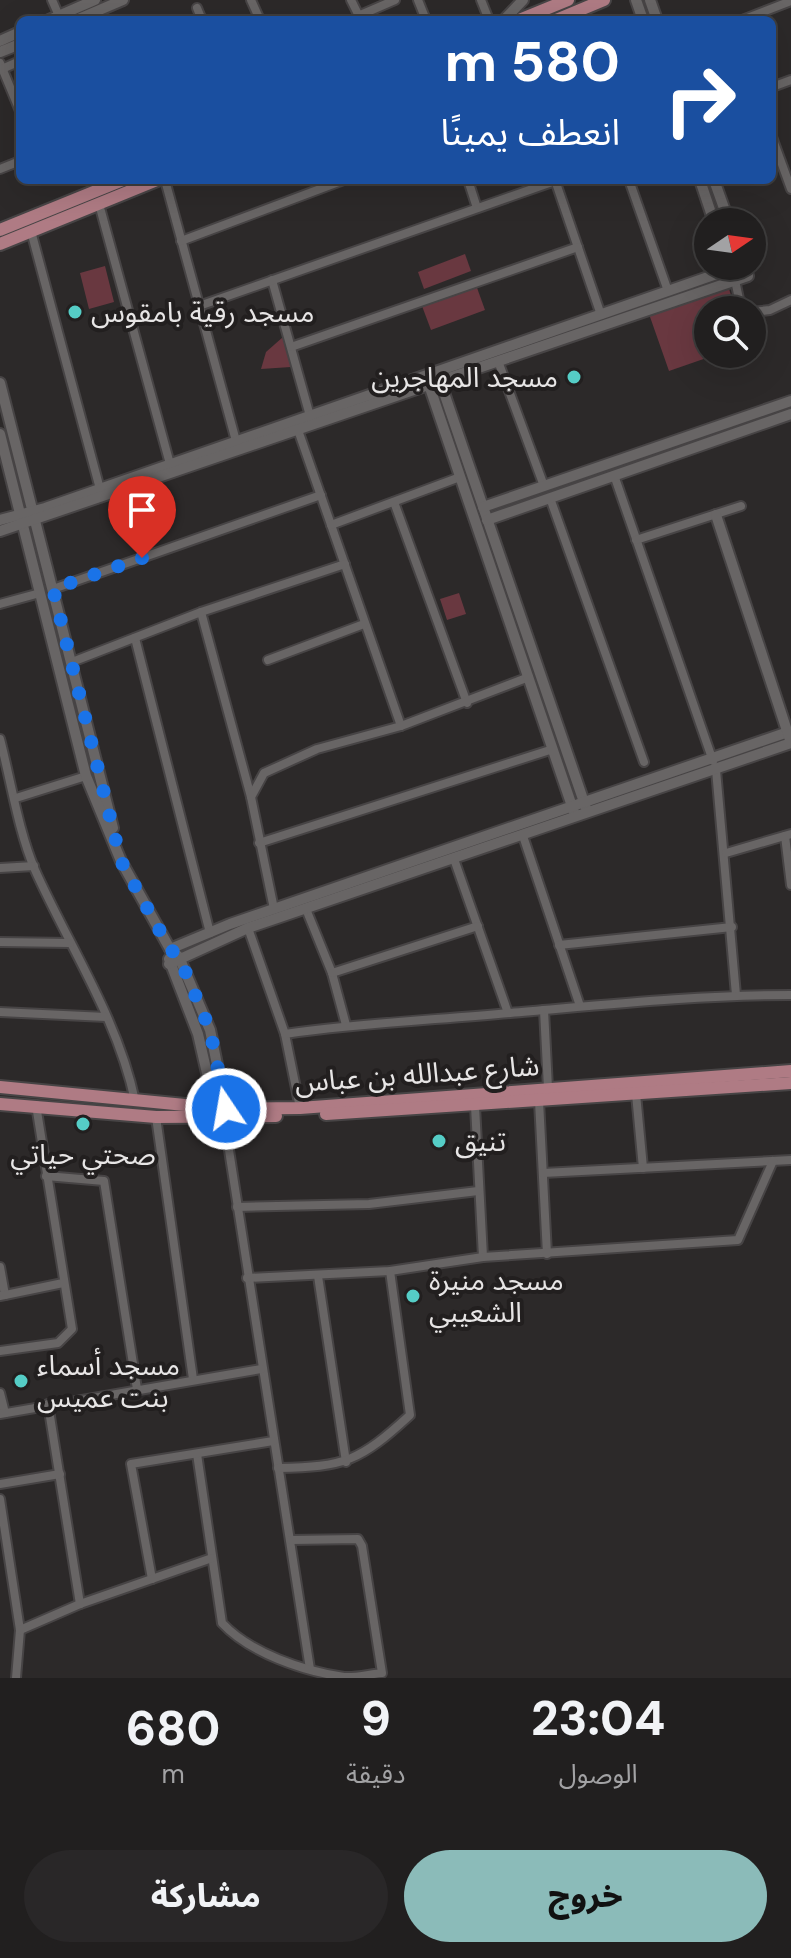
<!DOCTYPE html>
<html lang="ar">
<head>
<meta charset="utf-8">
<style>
	:root { --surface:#211f1f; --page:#292728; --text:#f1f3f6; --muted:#a2a2a4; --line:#3e3d3d; --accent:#8bbbb9 }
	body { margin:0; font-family:"DM Sans","Noto Sans Arabic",sans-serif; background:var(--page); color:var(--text); direction:rtl; height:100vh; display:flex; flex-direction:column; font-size:30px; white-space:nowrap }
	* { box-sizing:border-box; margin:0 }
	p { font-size:26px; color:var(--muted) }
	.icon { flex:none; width:44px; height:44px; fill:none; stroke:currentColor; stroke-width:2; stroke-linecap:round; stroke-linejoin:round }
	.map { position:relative; height:1678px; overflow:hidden; direction:ltr }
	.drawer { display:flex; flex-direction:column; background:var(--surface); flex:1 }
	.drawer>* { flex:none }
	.top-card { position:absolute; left:16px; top:16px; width:760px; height:168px; border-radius:12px; box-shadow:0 8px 32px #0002,0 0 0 2px var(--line); direction:rtl; background:#1a4fa0; color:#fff; overflow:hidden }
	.needle { width:52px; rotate:77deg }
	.controls { position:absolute; left:694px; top:208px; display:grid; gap:16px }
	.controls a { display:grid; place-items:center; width:72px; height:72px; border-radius:50%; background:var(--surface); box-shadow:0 8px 32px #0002,0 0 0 2px var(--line); font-size:40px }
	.pin { position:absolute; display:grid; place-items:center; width:68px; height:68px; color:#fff; margin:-82px -34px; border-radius:50% 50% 50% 0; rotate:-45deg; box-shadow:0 0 8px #0007 }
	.pin .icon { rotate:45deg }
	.me { position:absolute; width:88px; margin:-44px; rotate:348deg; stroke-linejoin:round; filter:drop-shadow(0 0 6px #0008) }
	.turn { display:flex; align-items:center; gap:28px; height:168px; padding:0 24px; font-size:36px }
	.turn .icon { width:104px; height:104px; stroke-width:2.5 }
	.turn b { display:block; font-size:56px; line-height:68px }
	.eta { display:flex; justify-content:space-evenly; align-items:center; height:136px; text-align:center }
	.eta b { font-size:48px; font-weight:800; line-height:56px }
	.primary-button { display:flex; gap:16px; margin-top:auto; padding:16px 24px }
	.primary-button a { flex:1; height:92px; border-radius:48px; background:var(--accent); color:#111; font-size:32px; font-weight:800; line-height:92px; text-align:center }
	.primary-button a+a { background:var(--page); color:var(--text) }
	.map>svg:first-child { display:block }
	.green { fill:#693840 }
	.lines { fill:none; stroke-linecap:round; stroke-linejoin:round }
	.minor-casing { stroke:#474445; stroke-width:12 }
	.tertiary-casing { stroke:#474445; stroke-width:14 }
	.primary-casing { stroke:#474445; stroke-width:16 }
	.minor { stroke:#686565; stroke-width:8 }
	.tertiary { stroke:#686565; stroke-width:10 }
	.primary { stroke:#af7b84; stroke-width:12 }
	.route { stroke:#1a73e8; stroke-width:14; stroke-dasharray:0 25.2 }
	.poi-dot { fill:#55cdc6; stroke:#221f1f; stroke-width:3 }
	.labels { text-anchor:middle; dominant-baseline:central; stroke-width:8; stroke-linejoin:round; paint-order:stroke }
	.poi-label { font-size:28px; fill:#e7e5e5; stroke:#221f1f; text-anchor:start }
	.street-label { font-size:28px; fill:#e7e5e5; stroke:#221f1f }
</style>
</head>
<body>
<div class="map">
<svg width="791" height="1678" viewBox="0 0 791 1678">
	<rect width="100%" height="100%" fill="#2c2929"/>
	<g class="green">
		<path d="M465 254 471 271 424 289 418 272Z"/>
		<path d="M105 266 114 302 89 309 80 273Z"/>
		<path d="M476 285 485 310 431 330 422 306Z"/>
		<path d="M728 286 736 310H708V354H718L669 371 649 314Z"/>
		<path d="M283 337 291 367 261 369 266 352Z"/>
		<path d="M459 593 466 614 447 620 440 599Z"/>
	</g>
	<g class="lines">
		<g class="minor-casing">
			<g id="minor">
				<path d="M52 0 59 16"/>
				<path d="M251 0 260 20"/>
				<path d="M351 0 361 20"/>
				<path d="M418 0 426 20"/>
				<path d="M481 0 489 20"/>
				<path d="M197 8 202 20"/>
				<path d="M358 16 395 0"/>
				<path d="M742 20 791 1"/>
				<path d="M0 63 20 111"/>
				<path d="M2 69 20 61"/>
				<path d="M772 87 791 80"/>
				<path d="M772 137 791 189"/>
				<path d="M0 169 20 161"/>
				<path d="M165 180 236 441"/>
				<path d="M468 180 477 208"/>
				<path d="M555 180 601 315"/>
				<path d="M629 180 668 291"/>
				<path d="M99 204 170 464"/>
				<path d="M31 231 100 489"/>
				<path d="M181 241 344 180"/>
				<path d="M272 280 310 416"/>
				<path d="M735 280 739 299 747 310"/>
				<path d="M199 306 555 181"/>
				<path d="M752 312 770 310 791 300"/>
				<path d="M291 347 578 247"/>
				<path d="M498 361 544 486"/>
				<path d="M298 430 401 726"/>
				<path d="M614 475 713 761"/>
				<path d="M550 498 644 762"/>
				<path d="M394 502 467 703"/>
				<path d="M331 525 460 477"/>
				<path d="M636 540 741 506"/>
				<path d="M53 589 321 495"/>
				<path d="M0 604 40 593"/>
				<path d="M201 612 251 797"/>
				<path d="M135 638 210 933"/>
				<path d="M268 660 364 624"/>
				<path d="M72 662 201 612 345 564"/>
				<path d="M0 739C11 781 18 830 35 870 69 946 118 1019 135 1101"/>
				<path d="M716 770 736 995"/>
				<path d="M16 798 86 776"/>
				<path d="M523 836 580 1006"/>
				<path d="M785 836 791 885"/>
				<path d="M259 843 553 749"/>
				<path d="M726 853 791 834"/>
				<path d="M454 859 508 1013"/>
				<path d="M0 868 34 866"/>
				<path d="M274 909 251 797 264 773 317 749 401 726 529 677"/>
				<path d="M306 909 332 973 346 1025"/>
				<path d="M248 928 285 1034 300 1108"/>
				<path d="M0 942 70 943"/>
				<path d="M559 945 732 927"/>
				<path d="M332 973 478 926"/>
				<path d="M544 1010 548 1088"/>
				<path d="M0 1012 106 1017"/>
				<path d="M285 1034C360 1023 435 1020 510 1013 604 1005 697 995 791 995"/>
				<path d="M636 1094 643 1168"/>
				<path d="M539 1101 547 1254"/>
				<path d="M475 1106 483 1257"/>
				<path d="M156 1117 193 1379"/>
				<path d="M224 1118 310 1669"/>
				<path d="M543 1173 791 1160"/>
				<path d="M46 1176 104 1181 137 1389"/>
				<path d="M237 1207 369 1204 478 1191"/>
				<path d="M0 1267 5 1295"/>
				<path d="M318 1276 346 1462"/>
				<path d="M247 1278 390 1271 483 1257 738 1240 773 1161"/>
				<path d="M0 1296 63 1283"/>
				<path d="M0 1351 58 1343 72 1329 36 1105"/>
				<path d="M0 1393 5 1413"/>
				<path d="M48 1404 80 1604"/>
				<path d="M0 1414 261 1369"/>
				<path d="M197 1454 222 1623C250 1653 303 1671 344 1677 356 1678 370 1674 382 1673L362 1546 358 1539 291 1540"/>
				<path d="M278 1468C345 1467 360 1461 410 1415L390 1271"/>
				<path d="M0 1484 60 1474"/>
				<path d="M0 1499 20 1630 16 1678"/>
				<path d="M152 1579 131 1464 273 1441"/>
				<path d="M20 1630 80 1604 212 1558"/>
			</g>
		</g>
		<g class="tertiary-casing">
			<g id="tertiary">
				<path d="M636 0 643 20"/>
				<path d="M650 0 657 20"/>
				<path d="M49 20 95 0"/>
				<path d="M76 20 123 0"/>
				<path d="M504 20 523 0"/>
				<path d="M0 41 20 32"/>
				<path d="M0 52 20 44"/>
				<path d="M700 180 714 222"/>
				<path d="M714 180 729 222"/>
				<path d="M440 381 586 808"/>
				<path d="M0 383 113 828"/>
				<path d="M429 385 575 815"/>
				<path d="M0 434 86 776 121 861 170 949 179 957 210 1030 226 1109"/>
				<path d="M483 507 791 401"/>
				<path d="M0 520 45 508 731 269"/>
				<path d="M487 520 791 414"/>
				<path d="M0 531 748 276 745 266"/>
				<path d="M170 949 230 924 788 732"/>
				<path d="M169 959 198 1034 215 1108"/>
				<path d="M169 964 248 928 791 743 716 515"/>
			</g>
		</g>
		<g class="primary-casing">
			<g id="primary">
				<path d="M519 20 568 0"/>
				<path d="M556 20 604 0"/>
				<path d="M0 230 123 180"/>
				<path d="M0 244 157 180"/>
				<path d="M0 1087 226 1109 300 1108 791 1071"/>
				<path d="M0 1104 156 1117 276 1116"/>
				<path d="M326 1114 791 1083"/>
			</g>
		</g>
		<use href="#minor" class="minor"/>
		<use href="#tertiary" class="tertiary"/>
		<use href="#primary" class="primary"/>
	</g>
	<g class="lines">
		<path class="route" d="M142 558 53 589 121 861 170 949 179 957 210 1030 226 1109"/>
	</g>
	<g class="poi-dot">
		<circle cx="75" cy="312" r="8"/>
		<circle cx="574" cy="377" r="8"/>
		<circle cx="83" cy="1124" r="8"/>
		<circle cx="439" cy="1141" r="8"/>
		<circle cx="413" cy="1296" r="8"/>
		<circle cx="21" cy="1381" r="8"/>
	</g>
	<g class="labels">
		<g class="poi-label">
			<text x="91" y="312">مسجد رقية بامقوس</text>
			<text x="558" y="377" text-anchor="end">مسجد المهاجرين</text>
			<text x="455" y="1141">تنيق</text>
			<text x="83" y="1154" text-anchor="middle">صحتي حياتي</text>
			<text x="429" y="1280">مسجد منيرة<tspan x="429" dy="32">الشعيبي</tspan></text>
			<text x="37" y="1365">مسجد أسماء<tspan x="37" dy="32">بنت عميس</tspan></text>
		</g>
		<g class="street-label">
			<text transform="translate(417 1074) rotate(-4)">شارع عبدالله بن عباس</text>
		</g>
	</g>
</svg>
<div class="controls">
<a><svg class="needle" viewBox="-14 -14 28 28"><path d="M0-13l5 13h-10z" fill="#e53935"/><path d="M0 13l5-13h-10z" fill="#a2a2a4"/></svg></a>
<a><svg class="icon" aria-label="search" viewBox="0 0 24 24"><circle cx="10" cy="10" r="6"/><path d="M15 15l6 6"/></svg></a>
</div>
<div class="pin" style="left:142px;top:558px;background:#d93025"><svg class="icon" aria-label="arrive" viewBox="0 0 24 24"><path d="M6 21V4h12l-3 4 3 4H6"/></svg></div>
<svg class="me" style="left:226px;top:1109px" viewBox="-20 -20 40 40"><circle r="17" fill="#1a73e8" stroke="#fff" stroke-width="3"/><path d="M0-11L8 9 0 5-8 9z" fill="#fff"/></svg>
<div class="top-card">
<div class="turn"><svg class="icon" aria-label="right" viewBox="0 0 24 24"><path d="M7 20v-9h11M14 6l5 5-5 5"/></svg><div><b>580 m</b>انعطف يمينًا</div></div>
</div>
</div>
<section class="drawer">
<div class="eta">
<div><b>23:04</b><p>الوصول</p></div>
<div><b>9</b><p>دقيقة</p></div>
<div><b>680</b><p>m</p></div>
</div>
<div class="primary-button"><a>خروج</a><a>مشاركة</a></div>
</section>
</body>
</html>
